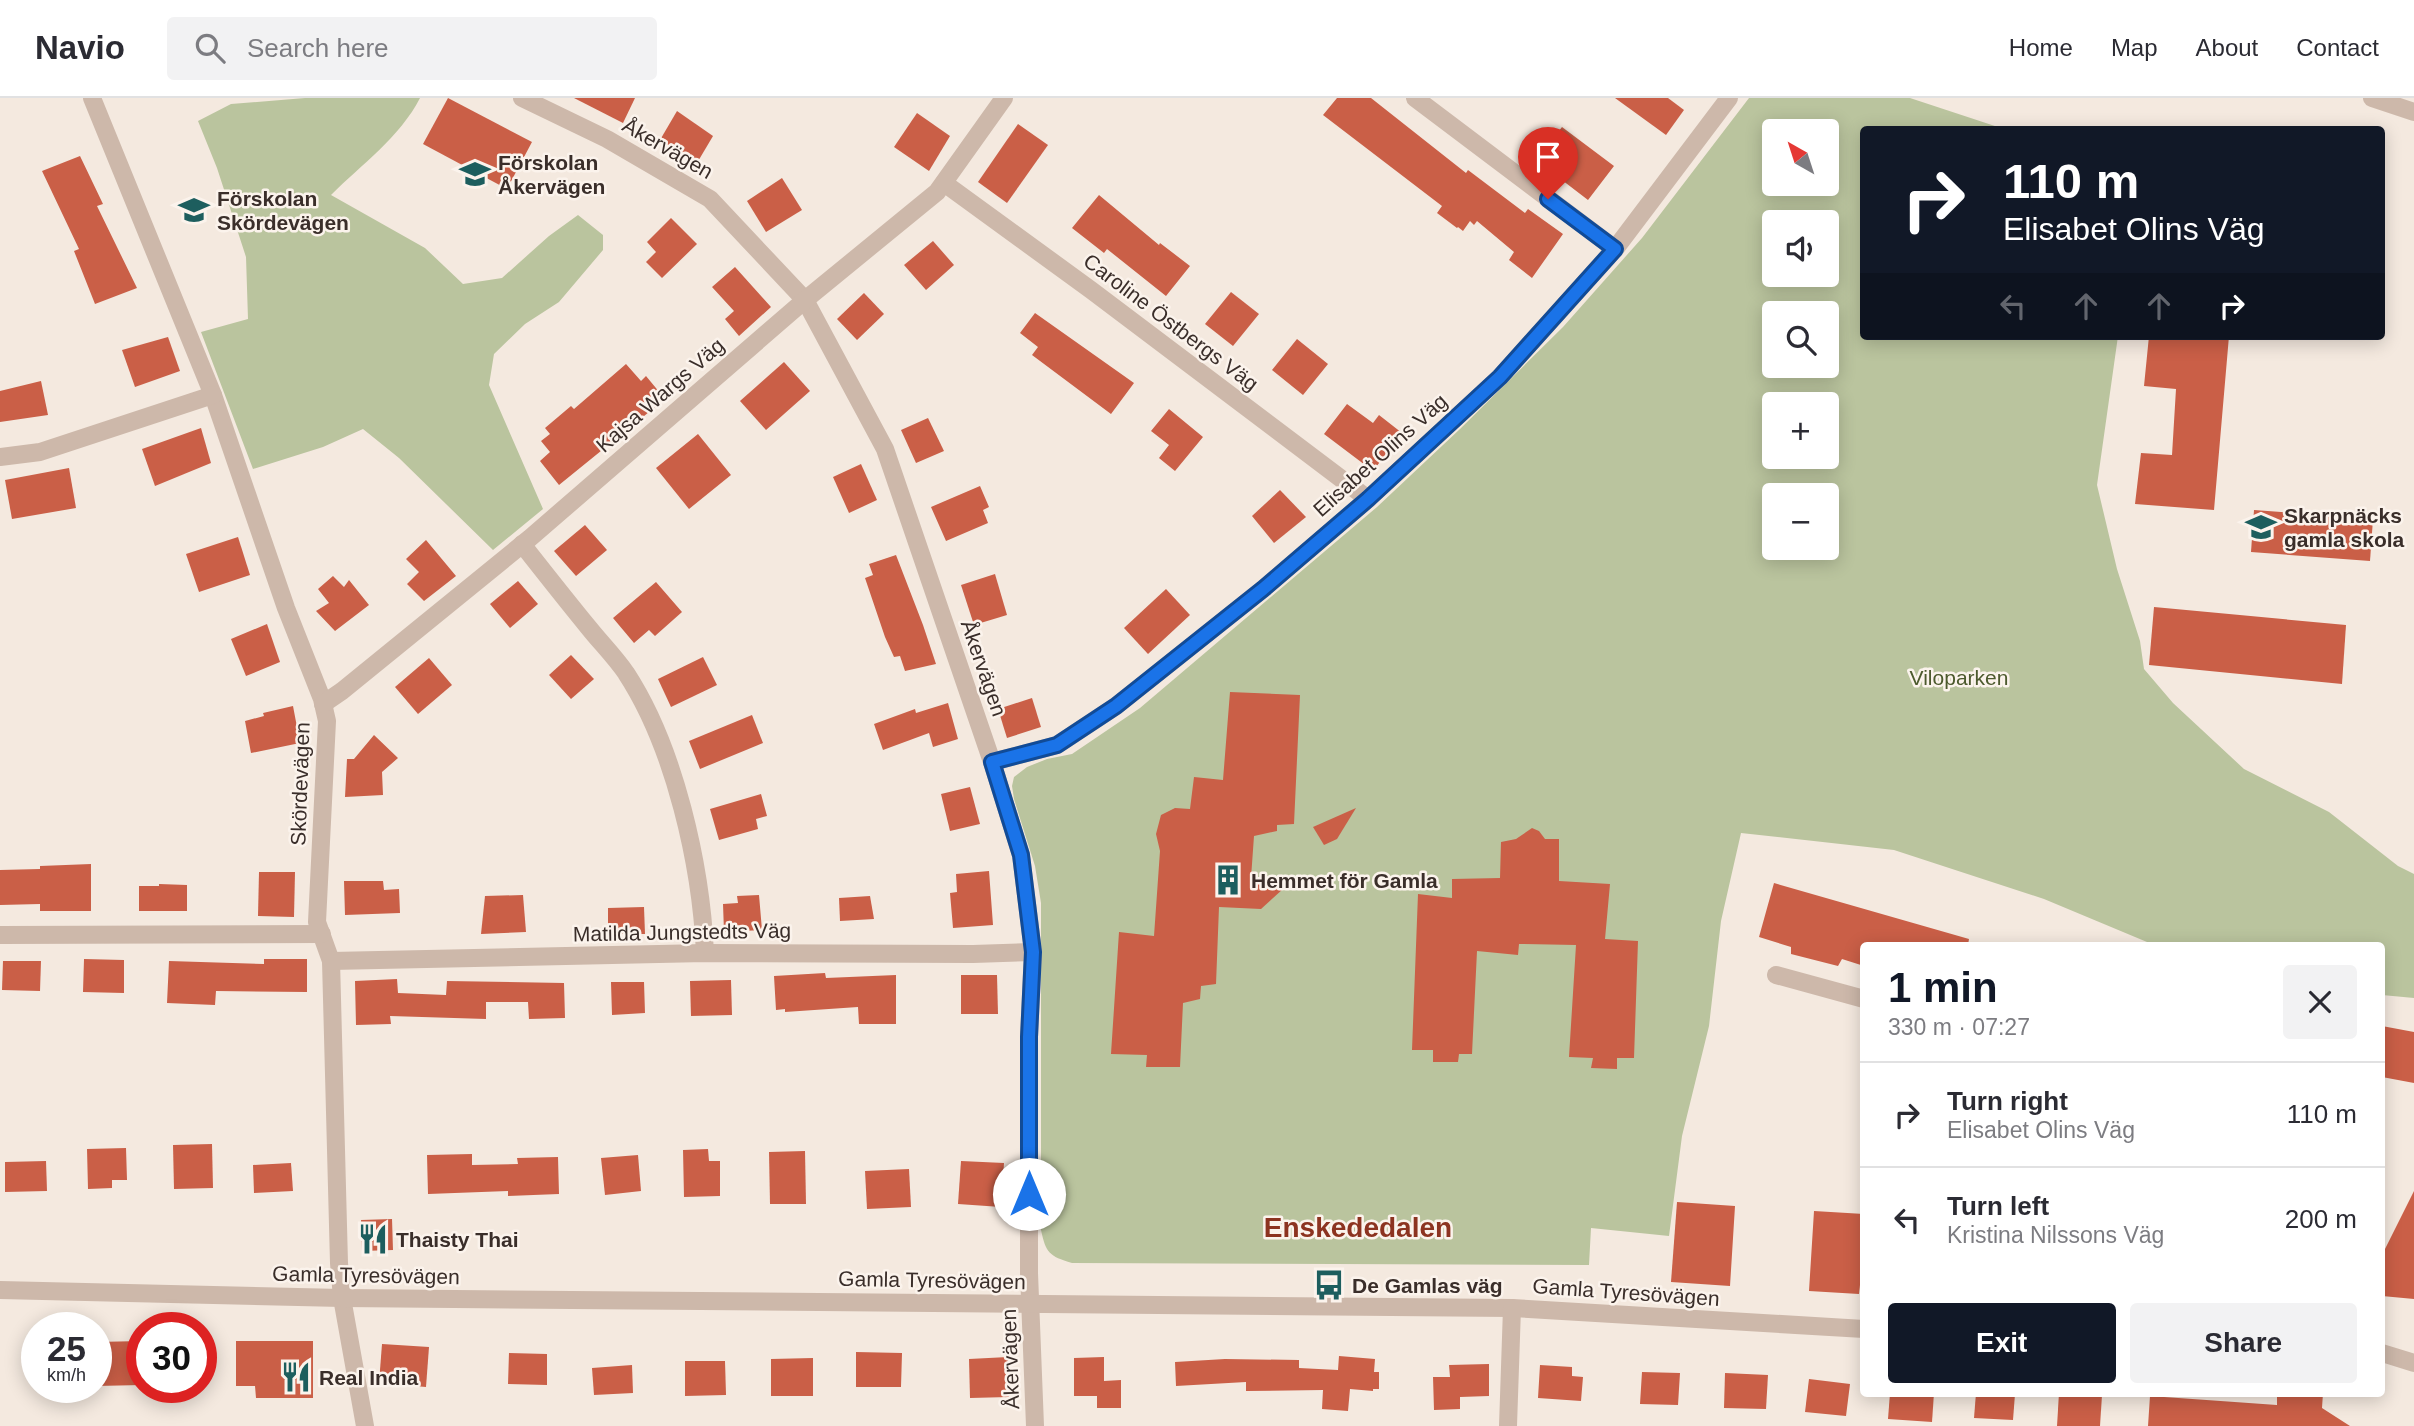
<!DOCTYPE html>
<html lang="en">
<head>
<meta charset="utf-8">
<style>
	:root { --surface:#fff; --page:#f2f2f3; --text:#2b2b33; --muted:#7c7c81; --line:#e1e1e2; --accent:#111827 }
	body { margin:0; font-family:Helvetica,sans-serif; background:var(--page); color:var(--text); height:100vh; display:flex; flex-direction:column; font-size:26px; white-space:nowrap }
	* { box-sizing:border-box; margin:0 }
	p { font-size:23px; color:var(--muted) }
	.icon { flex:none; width:38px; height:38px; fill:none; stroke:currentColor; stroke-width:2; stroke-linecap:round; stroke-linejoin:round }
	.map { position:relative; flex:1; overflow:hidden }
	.side { position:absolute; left:1860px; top:844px; width:525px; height:455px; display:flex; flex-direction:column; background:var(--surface); border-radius:7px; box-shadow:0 4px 18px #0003 }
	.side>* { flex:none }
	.banner { position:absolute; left:1860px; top:28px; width:525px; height:214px; border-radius:7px; box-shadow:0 4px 18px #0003; background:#111827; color:#fff; overflow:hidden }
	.needle { width:46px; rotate:321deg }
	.tools { position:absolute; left:1762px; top:21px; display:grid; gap:14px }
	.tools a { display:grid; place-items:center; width:77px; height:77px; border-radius:7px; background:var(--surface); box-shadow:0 4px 18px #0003; font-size:35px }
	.speed { position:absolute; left:21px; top:1214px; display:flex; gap:14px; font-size:35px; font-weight:700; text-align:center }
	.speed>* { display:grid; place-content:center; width:91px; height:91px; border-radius:50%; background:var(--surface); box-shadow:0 4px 18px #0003; line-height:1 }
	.speed small { font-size:18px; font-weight:400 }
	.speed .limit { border:10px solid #d22; background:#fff; color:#111 }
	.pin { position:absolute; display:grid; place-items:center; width:60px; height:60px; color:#fff; margin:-72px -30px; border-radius:50% 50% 50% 0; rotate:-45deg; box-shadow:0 0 7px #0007 }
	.pin .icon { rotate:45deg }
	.me { position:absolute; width:77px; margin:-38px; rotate:0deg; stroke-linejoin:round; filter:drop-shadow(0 0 5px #0008) }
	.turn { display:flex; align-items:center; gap:24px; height:147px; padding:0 28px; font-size:32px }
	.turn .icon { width:91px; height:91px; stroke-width:2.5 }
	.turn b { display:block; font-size:49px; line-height:60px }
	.lanes { display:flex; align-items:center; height:66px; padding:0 28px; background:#0003; justify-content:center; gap:35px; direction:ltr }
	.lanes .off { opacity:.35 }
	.round { display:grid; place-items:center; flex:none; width:74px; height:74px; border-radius:7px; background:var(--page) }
	.summary { display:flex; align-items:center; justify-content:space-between; height:119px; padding:0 28px }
	h1 { font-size:42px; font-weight:700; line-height:52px; color:var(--accent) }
	.button { display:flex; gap:14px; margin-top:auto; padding:14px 28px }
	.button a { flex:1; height:80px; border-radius:7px; background:var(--accent); color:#fff; font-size:28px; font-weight:700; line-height:80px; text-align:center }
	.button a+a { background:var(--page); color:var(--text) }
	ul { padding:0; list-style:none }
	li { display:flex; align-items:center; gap:21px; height:105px; padding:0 28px; border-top:2px solid var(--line) }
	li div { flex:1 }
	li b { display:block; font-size:26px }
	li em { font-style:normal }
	header { display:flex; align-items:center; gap:42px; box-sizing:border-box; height:98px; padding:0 35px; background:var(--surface); border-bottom:2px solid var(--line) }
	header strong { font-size:33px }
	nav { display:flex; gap:38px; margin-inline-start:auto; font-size:24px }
	.search { width:490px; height:63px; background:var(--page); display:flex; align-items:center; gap:18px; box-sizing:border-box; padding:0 24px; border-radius:7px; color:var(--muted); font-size:26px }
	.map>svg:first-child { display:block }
	.green { fill:#bac49e; fill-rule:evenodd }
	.building { fill:#ca5f47 }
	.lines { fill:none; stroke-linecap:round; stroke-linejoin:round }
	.minor { stroke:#cdb8aa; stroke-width:18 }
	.route-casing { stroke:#114b97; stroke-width:18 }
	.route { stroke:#1a73e8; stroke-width:12 }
	.labels { text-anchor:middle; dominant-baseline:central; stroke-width:5; stroke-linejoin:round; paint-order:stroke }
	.street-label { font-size:21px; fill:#3a2e2a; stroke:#fbf3ec }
	.poi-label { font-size:21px; font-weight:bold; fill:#3a2e2a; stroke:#fbf3ec; text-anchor:start }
	.park-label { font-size:21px; fill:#4c5a2d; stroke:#fbf3ec }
	.district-label { font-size:28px; font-weight:bold; fill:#8c3320; stroke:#fbf3ec }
</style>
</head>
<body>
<header>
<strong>Navio</strong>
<div class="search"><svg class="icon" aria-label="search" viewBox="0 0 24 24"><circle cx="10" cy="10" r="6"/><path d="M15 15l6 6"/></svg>Search here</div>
<nav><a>Home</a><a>Map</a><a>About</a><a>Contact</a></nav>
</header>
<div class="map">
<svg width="2414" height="1328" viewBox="0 0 2414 1328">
	<rect width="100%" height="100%" fill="#f4e9df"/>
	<g class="green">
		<path d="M305 0H420C400 39 361 67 331 97L425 150 463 186 502 180 549 138 578 117 603 137V152L559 204 525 226 494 256 489 287 543 411 493 452 399 360 363 331 323 349 253 371 201 234 248 221 246 159 217 70 198 23 231 6Z"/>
		<path d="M1749 0H1910L2004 31 1864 32V238H2118L2097 387 2117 471 2140 543 2144 571 2173 605 2244 671 2329 714 2398 768 2414 776V900L2382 897V847H2147V844L2044 801 1894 752 1741 735 1721 823 1709 928 1682 1038 1669 1138 1591 1130 1589 1167 1072 1165C1049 1158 1046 1155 1041 1132V805L1035 768 1014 701 1012 688 1014 679 1027 669 1047 661 1072 656 1140 610 1377 409 1460 331 1563 229 1642 140ZM1774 33H1827V86H1774ZM1774 124H1827V177H1774ZM1774 215H1827V268H1774ZM1774 306H1827V359H1774ZM1774 397H1827V450H1774Z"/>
	</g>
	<g class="building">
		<path d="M448 0 532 44 507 91 423 46Z"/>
		<path d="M574 0H635L623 25Z"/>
		<path d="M1337 0H1371L1466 75 1468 72 1525 115 1528 111 1563 136 1532 180 1509 162 1514 154 1477 123 1474 127 1470 123 1463 133 1458 129 1457 130 1437 115 1442 108 1323 17Z"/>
		<path d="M1615 0H1668L1684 12 1666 37Z"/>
		<path d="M677 13 713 38 697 65 660 42Z"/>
		<path d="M917 15 950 38 929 73 894 49Z"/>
		<path d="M1018 26 1048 47 1007 105 978 84Z"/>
		<path d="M1562 29 1614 68 1588 102 1558 79 1564 71 1542 55Z"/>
		<path d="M80 58 103 106 97 108 137 190 95 206 74 153 79 151 42 73Z"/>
		<path d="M782 80 802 112 766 134 747 103Z"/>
		<path d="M1099 97 1159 147 1160 145 1190 168 1166 198 1107 151 1104 155 1072 130Z"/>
		<path d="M671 120 697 146 662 180 646 164 656 154 647 144Z"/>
		<path d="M933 143 954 167 926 192 904 167Z"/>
		<path d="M735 169 771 209 739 238 725 221 734 213 712 189Z"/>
		<path d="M1231 194 1259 216 1233 248 1205 226Z"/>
		<path d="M864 195 884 216 857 242 837 221Z"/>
		<path d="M1035 215 1134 285 1111 316 1032 257 1038 249 1020 235Z"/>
		<path d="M2149 238H2229L2214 412 2135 406 2141 355 2172 357 2176 291 2144 288Z"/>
		<path d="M168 239 180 273 135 289 122 252Z"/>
		<path d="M1297 241 1328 266 1303 297 1272 272Z"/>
		<path d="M784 264 810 293 766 332 740 303Z"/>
		<path d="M626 266 641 283 646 278 665 301 559 387 540 363 550 354 541 343 550 336 545 330 571 308 574 311Z"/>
		<path d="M41 283 48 317 0 324V293Z"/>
		<path d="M1347 306 1373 325 1379 317 1402 335 1373 373 1324 336Z"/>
		<path d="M1169 311 1203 339 1175 373 1159 360 1169 347 1151 333Z"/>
		<path d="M928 320 944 353 916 365 901 332Z"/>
		<path d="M201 330 211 365 155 388 142 351Z"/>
		<path d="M698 336 731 377 689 411 656 370Z"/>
		<path d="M861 366 877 402 849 415 833 379Z"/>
		<path d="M69 370 76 410 12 421 5 382Z"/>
		<path d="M980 388 989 409 983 412 988 425 946 443 931 409Z"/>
		<path d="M1280 392 1306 419 1274 445 1252 418Z"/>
		<path d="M2254 412 2373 421 2370 463 2251 454Z"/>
		<path d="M585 427 607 452 576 478 554 453Z"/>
		<path d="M238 439 250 477 199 494 186 456Z"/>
		<path d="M426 442 456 478 424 503 407 486 419 474 406 461Z"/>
		<path d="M896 457 923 527 936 566 905 573 900 558 894 559 885 539 865 480 873 477 869 466Z"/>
		<path d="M995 476 1007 517 974 527 961 487Z"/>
		<path d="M333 478 344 489 349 482 369 507 335 533 316 513 329 505 318 491Z"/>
		<path d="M518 483 538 506 510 530 490 506Z"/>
		<path d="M656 484 682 514 655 538 649 532 634 545 613 520Z"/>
		<path d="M1166 491 1190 517 1148 556 1124 530Z"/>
		<path d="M2154 509 2346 527 2342 586 2149 567Z"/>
		<path d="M267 526 280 564 246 578 231 541Z"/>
		<path d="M571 557 594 581 571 601 549 577Z"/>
		<path d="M703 559 717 587 671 609 658 581Z"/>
		<path d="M429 560 452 587 418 616 395 589Z"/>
		<path d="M1230 594 1300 597 1294 726 1277 727V733L1254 738 1251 780 1293 782 1261 811 1219 809 1216 886 1201 888 1200 901 1183 905 1180 969H1146L1147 957 1111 956 1119 834 1154 838 1160 753 1156 736 1161 717 1175 710 1190 711 1194 679 1223 682Z"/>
		<path d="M1032 600 1041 629 1007 640 998 611Z"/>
		<path d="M948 605 958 641 933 649 929 635 883 652 874 626 915 611 916 615Z"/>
		<path d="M293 608 300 645 251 655 245 623 264 618 263 615Z"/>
		<path d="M752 617 763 645 700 671 689 643Z"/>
		<path d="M374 637 398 660 382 674 383 697 345 699 347 661H354Z"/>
		<path d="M970 689 980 726 950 733 941 696Z"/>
		<path d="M761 696 767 718 756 721 758 731 719 742 710 711Z"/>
		<path d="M1356 710 1337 741 1324 747 1313 729Z"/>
		<path d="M1532 730 1539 733 1545 741H1559V783L1610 786 1605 841 1638 843 1634 960H1617V971L1591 970 1593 960 1569 959 1576 847 1519 846 1518 857 1477 853 1472 956H1459L1458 964H1433V952H1412L1418 796 1452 800V781L1500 780 1501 744 1516 741Z"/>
		<path d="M91 766V813H40V806L0 807V772L40 771V768Z"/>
		<path d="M989 773 993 827 953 830 950 795 957 794 956 776Z"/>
		<path d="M259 774H295L294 819 258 818Z"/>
		<path d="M344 783H383L384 792 399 791 400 815 345 817Z"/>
		<path d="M1774 785 1969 841 1968 847H1864V868L1842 861 1838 868 1791 856V849L1759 839Z"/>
		<path d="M159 786 187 787V813H139V788H159Z"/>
		<path d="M523 797 526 834 481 836 485 798Z"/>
		<path d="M759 797 762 832 724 834 723 806 738 805 737 798Z"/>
		<path d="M870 798 874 821 840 823 839 800Z"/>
		<path d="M644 809 645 836H608V810Z"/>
		<path d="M84 861 124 862V895L83 894Z"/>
		<path d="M264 861H307V894L216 893 215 907 167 905 169 863 264 866Z"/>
		<path d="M3 863H41L40 893 2 892Z"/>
		<path d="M825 875 826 880 896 877V926H859L858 909 785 914V911L776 912 774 878Z"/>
		<path d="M961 877H997L998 916H961Z"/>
		<path d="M397 881 398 895 446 897 447 883 564 885 565 920 529 921 528 904H486V921L390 918 391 926 356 927 355 883Z"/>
		<path d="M731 882 732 917 691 918 690 883Z"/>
		<path d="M611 884H644L645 915 612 917Z"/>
		<path d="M2382 928 2414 934V985L2382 979Z"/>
		<path d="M212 1046 213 1090 174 1091 173 1047Z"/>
		<path d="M126 1050 127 1082H112V1090L88 1091 87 1051Z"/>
		<path d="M708 1051 709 1063H720V1098L684 1099 683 1052Z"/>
		<path d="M805 1053 806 1106H770L769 1054Z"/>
		<path d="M472 1056V1067L518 1066 517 1060 558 1059 559 1096 508 1098V1093L428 1096 427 1057Z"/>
		<path d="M638 1057 641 1093 605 1097 601 1060Z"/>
		<path d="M46 1063 47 1093 5 1094V1064Z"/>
		<path d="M961 1063 1004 1065 1001 1109 958 1106Z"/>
		<path d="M291 1065 293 1093 254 1095 253 1067Z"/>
		<path d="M909 1071 911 1109 867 1111 865 1073Z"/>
		<path d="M2414 1093V1201L2382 1198V1157Z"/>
		<path d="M1677 1104 1735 1108 1730 1188 1671 1184Z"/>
		<path d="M1814 1113 1864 1116V1152L1859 1196 1809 1193Z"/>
		<path d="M392 1121 393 1152 362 1153 361 1122Z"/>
		<path d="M142 1243V1287L96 1288V1244Z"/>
		<path d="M236 1243H313V1300H256L255 1288H236Z"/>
		<path d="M382 1246 429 1249 426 1289 379 1285Z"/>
		<path d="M856 1254 902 1255 901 1289H856Z"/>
		<path d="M509 1255 547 1256V1287L508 1286Z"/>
		<path d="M1339 1258 1375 1261 1374 1274H1379V1291H1373V1293L1350 1291 1348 1313 1322 1311 1323 1292 1246 1293V1284L1176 1288 1175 1264 1225 1261 1299 1262V1270L1338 1272Z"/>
		<path d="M1008 1259 1009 1299 970 1300 969 1261Z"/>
		<path d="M1104 1259V1283L1121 1282V1310H1097V1298H1074V1260Z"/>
		<path d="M813 1260V1298H771V1261Z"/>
		<path d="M685 1263H725L726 1297 685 1298Z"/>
		<path d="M1489 1266V1298L1460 1299V1311L1434 1312 1433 1279H1450L1449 1267Z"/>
		<path d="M632 1267 633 1295 594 1297 592 1270Z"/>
		<path d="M1540 1267 1572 1269V1278L1583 1279 1581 1303 1538 1300Z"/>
		<path d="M1642 1274 1680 1275 1678 1307 1640 1306Z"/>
		<path d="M1725 1275 1768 1277 1766 1311 1724 1310Z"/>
		<path d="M1809 1281 1850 1286 1846 1318 1805 1314Z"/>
		<path d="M1890 1295H1934L1932 1324 1888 1321Z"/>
		<path d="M1976 1295 2015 1296 2013 1322 1974 1320Z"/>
		<path d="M2059 1295 2102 1297 2100 1328H2057Z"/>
		<path d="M2277 1295H2323L2322 1310 2350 1328H2148L2150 1298 2277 1307Z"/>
	</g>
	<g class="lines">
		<g class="minor">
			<path d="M92 0 213 297 286 510 322 601 327 623 317 824 331 863 339 1165 342 1200 365 1328"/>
			<path d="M522 0 607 41 710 101 805 202 885 351 992 664 1021 757 1033 854 1029 939V1175L1035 1328"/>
			<path d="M1415 0 1615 151"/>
			<path d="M2372 0 2414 14"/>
			<path d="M944 85 1091 192 1368 401"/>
			<path d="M0 359 40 354 213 297"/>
			<path d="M522 446C544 474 566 502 589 530 601 545 615 559 626 575 675 650 701 767 705 855"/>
			<path d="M323 606 342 593 530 440 805 202 937 94 1004 0"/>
			<path d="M992 664 1057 647 1116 608 1263 491 1368 401 1500 279 1615 151 1729 0"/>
			<path d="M0 837 322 836"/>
			<path d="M331 863 705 855 973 856 1033 854"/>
			<path d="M1776 877 1864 901"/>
			<path d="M0 1192 342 1200 1512 1210 1864 1231"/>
			<path d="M2382 1255 2414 1265"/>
			<path d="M1508 1328 1512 1210"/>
		</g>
	</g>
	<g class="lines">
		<g class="route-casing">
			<path id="route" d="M1029 1096V939L1033 854 1021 757 992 664 1057 647 1116 608 1263 491 1368 401 1500 279 1615 151 1548 101"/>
		</g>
		<use href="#route" class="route"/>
	</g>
	<defs>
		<g id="school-bare" transform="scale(2.415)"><path d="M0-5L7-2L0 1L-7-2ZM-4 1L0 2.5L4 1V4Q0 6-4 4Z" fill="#1d5e5e" stroke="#fbf3ec" stroke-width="2.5" paint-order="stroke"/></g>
		<g id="building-bare" transform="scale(2.415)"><path d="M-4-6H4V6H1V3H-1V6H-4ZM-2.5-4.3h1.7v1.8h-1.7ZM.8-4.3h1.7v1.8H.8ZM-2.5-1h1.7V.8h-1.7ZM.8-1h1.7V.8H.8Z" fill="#1d5e5e" stroke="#fbf3ec" stroke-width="2.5" paint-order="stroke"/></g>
		<g id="restaurant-bare" transform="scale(2.415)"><path d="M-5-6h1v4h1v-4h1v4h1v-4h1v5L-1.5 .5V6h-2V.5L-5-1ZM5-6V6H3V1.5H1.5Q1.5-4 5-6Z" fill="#1d5e5e" stroke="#fbf3ec" stroke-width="2.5" paint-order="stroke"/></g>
		<g id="bus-bare" transform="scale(2.415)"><path d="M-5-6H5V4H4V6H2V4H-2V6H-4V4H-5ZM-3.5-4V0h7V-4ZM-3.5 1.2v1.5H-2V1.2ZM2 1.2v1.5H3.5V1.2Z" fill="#1d5e5e" stroke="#fbf3ec" stroke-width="2.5" paint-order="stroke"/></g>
	</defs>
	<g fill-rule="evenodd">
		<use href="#school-bare" x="475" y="76"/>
		<use href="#school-bare" x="194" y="112"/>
		<use href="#school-bare" x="2261" y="429"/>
		<use href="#building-bare" x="1228" y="782"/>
		<use href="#restaurant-bare" x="373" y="1141"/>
		<use href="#bus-bare" x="1329" y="1187"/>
		<use href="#restaurant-bare" x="296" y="1279"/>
	</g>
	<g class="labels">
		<g class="street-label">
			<text transform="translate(668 50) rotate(30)">Åkervägen</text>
			<text transform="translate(1171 224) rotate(37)">Caroline Östbergs Väg</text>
			<text transform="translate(660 297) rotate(-41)">Kajsa Wargs Väg</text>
			<text transform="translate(1380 357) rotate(-42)">Elisabet Olins Väg</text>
			<text transform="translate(984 570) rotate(71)">Åkervägen</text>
			<text transform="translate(300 686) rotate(-88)">Skördevägen</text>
			<text transform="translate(682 834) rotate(-1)">Matilda Jungstedts Väg</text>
			<text transform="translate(366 1177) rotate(1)">Gamla Tyresövägen</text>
			<text transform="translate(932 1182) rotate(1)">Gamla Tyresövägen</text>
			<text transform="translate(1626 1194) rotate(4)">Gamla Tyresövägen</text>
			<text transform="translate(1010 1261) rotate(-92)">Åkervägen</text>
		</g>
		<g class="poi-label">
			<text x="498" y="64">Förskolan<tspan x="498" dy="24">Åkervägen</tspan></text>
			<text x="217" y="100">Förskolan<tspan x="217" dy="24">Skördevägen</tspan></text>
			<text x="2284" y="417">Skarpnäcks<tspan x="2284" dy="24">gamla skola</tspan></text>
			<text x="1251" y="782">Hemmet för Gamla</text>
			<text x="396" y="1141">Thaisty Thai</text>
			<text x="1352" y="1187">De Gamlas väg</text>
			<text x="319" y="1279">Real India</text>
		</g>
		<g class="park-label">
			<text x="1959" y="579">Viloparken</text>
		</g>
		<g class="district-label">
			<text x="1358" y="1129">Enskededalen</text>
		</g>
	</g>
</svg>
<div class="tools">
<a><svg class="needle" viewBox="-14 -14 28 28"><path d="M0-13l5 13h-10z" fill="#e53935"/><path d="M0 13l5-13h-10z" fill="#7c7c81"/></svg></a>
<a><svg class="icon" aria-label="sound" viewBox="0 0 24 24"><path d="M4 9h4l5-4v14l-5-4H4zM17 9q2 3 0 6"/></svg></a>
<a><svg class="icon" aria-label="search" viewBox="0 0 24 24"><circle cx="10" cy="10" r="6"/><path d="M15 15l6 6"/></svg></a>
<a>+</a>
<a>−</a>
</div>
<div class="speed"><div>25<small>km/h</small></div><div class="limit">30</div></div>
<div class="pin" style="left:1548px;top:101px;background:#d93025"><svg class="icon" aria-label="arrive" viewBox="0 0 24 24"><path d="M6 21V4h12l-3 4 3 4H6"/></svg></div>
<svg class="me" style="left:1029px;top:1096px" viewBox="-20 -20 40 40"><circle r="19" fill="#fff"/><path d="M0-13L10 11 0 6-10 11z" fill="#1a73e8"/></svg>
<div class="banner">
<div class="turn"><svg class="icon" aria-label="right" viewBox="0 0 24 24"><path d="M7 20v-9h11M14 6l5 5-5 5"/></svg><div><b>110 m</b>Elisabet Olins Väg</div></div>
<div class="lanes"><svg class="icon off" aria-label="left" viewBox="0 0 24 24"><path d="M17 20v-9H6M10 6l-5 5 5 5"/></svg><svg class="icon off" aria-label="ahead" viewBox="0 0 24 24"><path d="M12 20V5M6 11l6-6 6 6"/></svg><svg class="icon off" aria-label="ahead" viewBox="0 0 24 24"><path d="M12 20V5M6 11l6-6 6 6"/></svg><svg class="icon" aria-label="right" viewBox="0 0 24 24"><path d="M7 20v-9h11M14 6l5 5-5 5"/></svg></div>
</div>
<section class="side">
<div class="summary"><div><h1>1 min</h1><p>330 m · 07:27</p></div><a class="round"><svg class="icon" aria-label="close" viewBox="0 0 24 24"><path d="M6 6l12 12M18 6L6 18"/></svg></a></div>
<ul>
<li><svg class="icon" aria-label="right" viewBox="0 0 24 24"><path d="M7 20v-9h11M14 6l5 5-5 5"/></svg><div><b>Turn right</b><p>Elisabet Olins Väg</p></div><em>110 m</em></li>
<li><svg class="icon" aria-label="left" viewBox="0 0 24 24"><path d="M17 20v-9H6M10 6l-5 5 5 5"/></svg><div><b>Turn left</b><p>Kristina Nilssons Väg</p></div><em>200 m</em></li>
</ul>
<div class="button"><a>Exit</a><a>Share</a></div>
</section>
</div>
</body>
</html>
